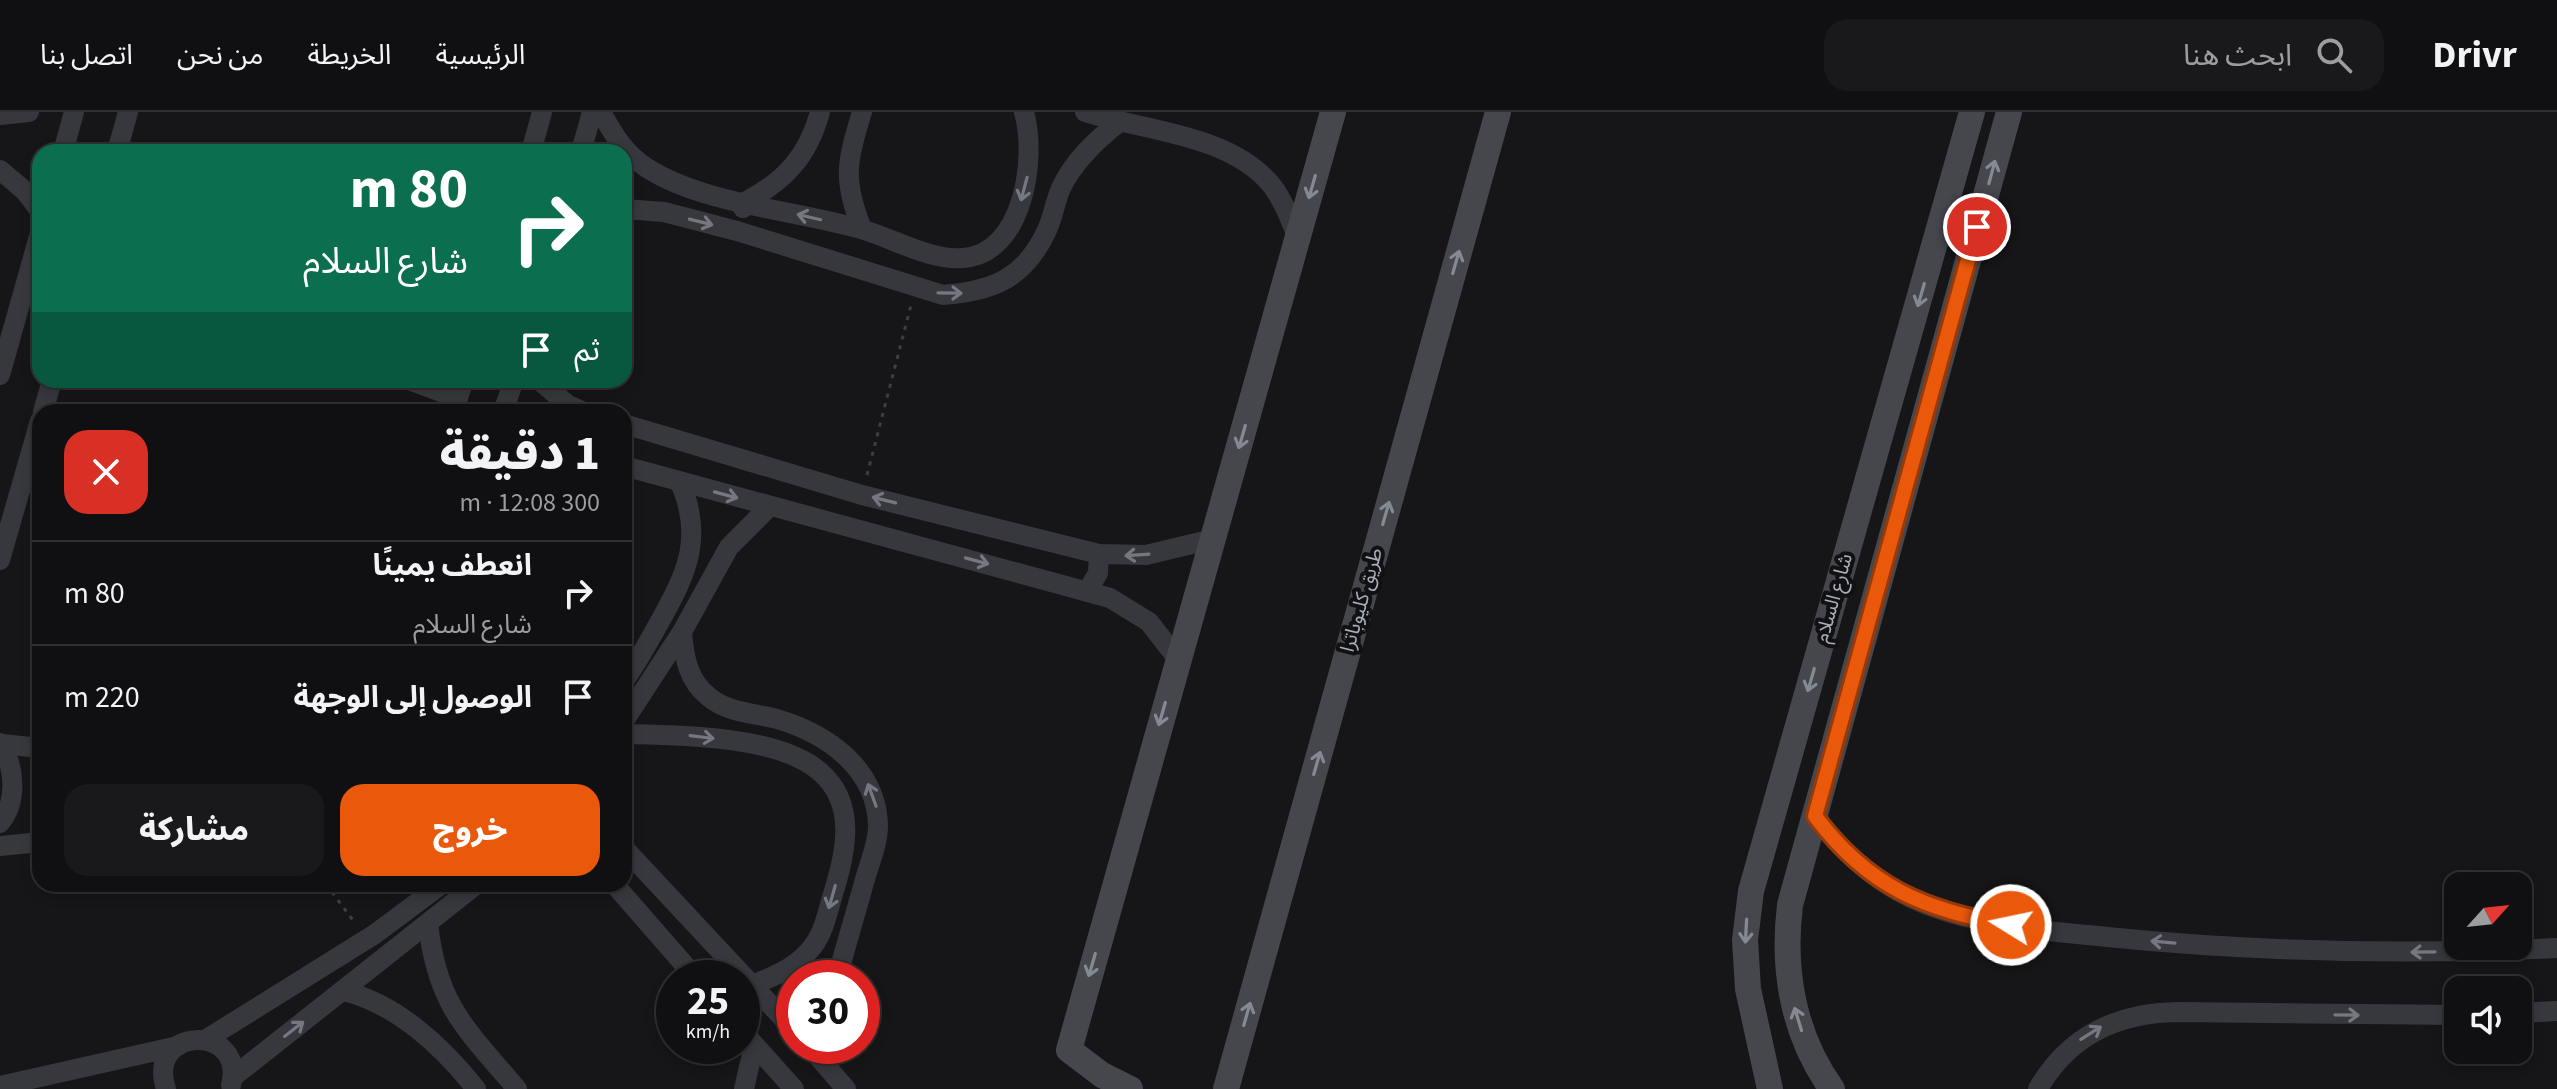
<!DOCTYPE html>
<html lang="ar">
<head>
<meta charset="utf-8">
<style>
	:root { --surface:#101012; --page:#19191b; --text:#f1f3f6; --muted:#9c9d9f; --line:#303032; --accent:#ea580c }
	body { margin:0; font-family:"Source Sans 3","Noto Sans Arabic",sans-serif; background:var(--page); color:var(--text); direction:rtl; height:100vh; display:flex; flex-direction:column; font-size:30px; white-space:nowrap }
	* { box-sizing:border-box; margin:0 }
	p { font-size:26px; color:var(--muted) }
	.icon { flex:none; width:44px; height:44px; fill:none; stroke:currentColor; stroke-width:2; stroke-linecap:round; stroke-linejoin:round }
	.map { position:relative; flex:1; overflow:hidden; direction:ltr }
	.sheet { position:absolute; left:32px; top:292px; width:600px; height:488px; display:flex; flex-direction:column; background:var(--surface); border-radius:24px; box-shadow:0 4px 12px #0003,0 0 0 2px var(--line); direction:rtl }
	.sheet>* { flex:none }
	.top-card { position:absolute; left:32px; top:32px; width:600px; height:244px; border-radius:24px; box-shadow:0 4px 12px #0003,0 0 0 2px var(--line); direction:rtl; background:#0b6e4f; color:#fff; overflow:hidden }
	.needle { width:52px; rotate:63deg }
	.tools { position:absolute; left:2444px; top:760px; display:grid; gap:16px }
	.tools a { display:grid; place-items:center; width:88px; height:88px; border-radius:16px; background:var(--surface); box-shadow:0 4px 12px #0003,0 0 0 2px var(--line); font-size:40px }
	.speed { position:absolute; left:656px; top:848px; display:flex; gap:16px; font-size:40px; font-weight:700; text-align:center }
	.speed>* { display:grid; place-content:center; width:104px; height:104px; border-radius:50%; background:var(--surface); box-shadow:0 4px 12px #0003,0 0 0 2px var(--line); line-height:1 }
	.speed small { font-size:20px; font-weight:400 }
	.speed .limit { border:12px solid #d22; background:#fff; color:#111 }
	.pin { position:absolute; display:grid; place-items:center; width:68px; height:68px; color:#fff; margin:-34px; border:4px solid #fff; border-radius:50%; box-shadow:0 2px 8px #0007 }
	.me { position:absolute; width:88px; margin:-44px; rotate:280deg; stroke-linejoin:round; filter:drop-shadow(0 0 6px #0008) }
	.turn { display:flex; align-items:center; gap:28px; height:168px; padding:0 32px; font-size:36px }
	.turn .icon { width:104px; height:104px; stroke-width:2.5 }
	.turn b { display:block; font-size:56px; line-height:68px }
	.then { display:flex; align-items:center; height:76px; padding:0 32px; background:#0003; gap:16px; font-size:30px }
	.round { display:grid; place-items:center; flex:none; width:84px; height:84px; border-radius:24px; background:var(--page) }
	.headline { display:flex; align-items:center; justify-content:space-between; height:136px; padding:0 32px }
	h1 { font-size:48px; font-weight:800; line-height:60px }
	.cta { display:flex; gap:16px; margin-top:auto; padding:16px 32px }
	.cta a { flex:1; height:92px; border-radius:24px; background:var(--accent); color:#fff; font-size:32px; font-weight:800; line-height:92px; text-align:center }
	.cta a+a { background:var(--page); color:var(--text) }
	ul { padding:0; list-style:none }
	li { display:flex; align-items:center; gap:24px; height:104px; padding:0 32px; border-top:2px solid var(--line) }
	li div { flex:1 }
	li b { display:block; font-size:30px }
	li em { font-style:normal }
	header { display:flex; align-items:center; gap:48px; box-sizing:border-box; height:112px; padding:0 40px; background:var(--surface); border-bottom:2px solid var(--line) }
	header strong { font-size:38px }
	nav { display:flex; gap:44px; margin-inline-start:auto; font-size:28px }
	.search { width:560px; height:72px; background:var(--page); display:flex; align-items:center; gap:20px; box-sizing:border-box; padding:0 28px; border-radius:24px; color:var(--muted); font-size:30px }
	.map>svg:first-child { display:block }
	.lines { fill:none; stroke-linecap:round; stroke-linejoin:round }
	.path { stroke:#3d3f44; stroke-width:3; stroke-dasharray:4 6; stroke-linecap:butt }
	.street { stroke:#37383d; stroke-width:20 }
	.secondary { stroke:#45474d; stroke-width:26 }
	.oneway { stroke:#858993 }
	.oneway2 { stroke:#757881 }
	.route-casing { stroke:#983908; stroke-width:20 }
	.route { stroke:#ea580c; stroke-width:14 }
	.labels { text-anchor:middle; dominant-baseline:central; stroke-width:8; stroke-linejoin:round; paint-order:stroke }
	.street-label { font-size:20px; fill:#a8adb8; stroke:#111113 }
</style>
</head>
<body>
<header>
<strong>Drivr</strong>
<div class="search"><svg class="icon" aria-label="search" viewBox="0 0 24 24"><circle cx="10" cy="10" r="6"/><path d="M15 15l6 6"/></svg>ابحث هنا</div>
<nav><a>الرئيسية</a><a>الخريطة</a><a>من نحن</a><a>اتصل بنا</a></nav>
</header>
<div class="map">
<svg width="2557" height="977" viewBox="0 0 2557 977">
	<rect width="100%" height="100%" fill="#161618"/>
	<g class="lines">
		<g class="path">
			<path d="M867 363 911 193"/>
			<path d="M326 772 355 811"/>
		</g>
		<g class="street">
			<path d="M601 0C613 22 625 42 647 56 705 93 797 98 864 118 894 127 931 149 963 146 1024 142 1037 45 1024 0"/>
			<path d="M862 0C847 50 842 67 862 117"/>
			<path d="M1085 0C1144 19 1232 22 1273 75 1284 90 1291 108 1297 125"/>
			<path d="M0 3 29 0"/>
			<path d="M63 40 74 0"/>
			<path d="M117 40 128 0"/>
			<path d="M531 40 542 0"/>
			<path d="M581 40 592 0"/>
			<path d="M0 58 25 79 40 99"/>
			<path d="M743 96 745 90C785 69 808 44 820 0"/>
			<path d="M624 97 664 100 737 119 943 183C994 179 1025 166 1047 118 1053 105 1055 90 1061 76 1074 49 1095 29 1118 11"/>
			<path d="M0 263 40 121"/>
			<path d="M409 268 458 286"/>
			<path d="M539 268 568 293 584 300"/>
			<path d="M43 300 52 268"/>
			<path d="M453 300 464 268"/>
			<path d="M503 300 514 268"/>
			<path d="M624 312 862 383 1099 442 1146 443 1213 427"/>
			<path d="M624 354 1110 486 1149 510 1177 546"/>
			<path d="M0 448 40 309"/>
			<path d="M1088 478 1098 461 1099 442"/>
			<path d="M682 520C684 545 688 569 709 585 728 601 754 601 777 607 828 622 877 657 878 714 878 731 870 750 865 767 856 800 846 833 837 866"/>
			<path d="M624 569C637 551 648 531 659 511 687 461 704 426 680 370"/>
			<path d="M624 609 682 520 729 435 769 395"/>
			<path d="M624 622C677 623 777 623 819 659 860 693 844 746 831 789 826 807 822 825 809 839 794 856 773 865 752 873"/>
			<path d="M0 631C15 654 18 689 0 711"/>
			<path d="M2 632 40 636"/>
			<path d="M1815 704C1844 743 1881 775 1927 793 1984 815 2047 819 2107 825 2257 840 2406 843 2557 836"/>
			<path d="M0 734 40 730"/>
			<path d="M624 736 794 918"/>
			<path d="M614 772 696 866"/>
			<path d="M428 811C437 893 465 916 517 977"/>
			<path d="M343 879C396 891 443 935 476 977"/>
			<path d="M2518 901 2557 899"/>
			<path d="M742 919 794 977"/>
			<path d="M205 928 375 822 442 772"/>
			<path d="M809 934 846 977"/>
			<path d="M233 965 477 772"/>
			<path d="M0 974 178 934"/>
			<path d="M166 977C145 913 247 912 231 973"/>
			<path d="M744 977 754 933"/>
			<path d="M2038 977C2069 923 2117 901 2178 900L2458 903"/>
		</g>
		<g class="secondary">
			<path d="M1130 977 1102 963 1069 938 1333 0"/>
			<path d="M1226 977 1498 0"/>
			<path d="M1770 977 1748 877 1745 828 1751 779 1972 0"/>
			<path d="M1832 977C1793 923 1782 858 1790 793L2009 0"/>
		</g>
	</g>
	<defs><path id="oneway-shaft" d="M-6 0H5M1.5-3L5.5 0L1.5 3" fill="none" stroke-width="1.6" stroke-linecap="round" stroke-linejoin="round" transform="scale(2)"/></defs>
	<g class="oneway">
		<use href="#oneway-shaft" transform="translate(1992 60) rotate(-75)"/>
		<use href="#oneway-shaft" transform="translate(1312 75) rotate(106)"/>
		<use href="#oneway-shaft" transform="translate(1456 150) rotate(-74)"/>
		<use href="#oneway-shaft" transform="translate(1921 183) rotate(106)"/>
		<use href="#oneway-shaft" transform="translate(1242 325) rotate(106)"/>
		<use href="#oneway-shaft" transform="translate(1386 401) rotate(-74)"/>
		<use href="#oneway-shaft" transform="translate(1811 568) rotate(106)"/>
		<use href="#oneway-shaft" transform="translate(1162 602) rotate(106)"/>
		<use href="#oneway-shaft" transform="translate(1317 651) rotate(-74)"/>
		<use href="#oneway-shaft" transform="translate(1746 819) rotate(93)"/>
		<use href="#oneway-shaft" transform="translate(1092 853) rotate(106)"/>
		<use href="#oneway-shaft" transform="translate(1247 902) rotate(-74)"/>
		<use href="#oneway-shaft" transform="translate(1798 907) rotate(-107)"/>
	</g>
	<g class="oneway2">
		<use href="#oneway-shaft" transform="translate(1024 77) rotate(105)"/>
		<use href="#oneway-shaft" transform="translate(809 105) rotate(-167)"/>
		<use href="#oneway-shaft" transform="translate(701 110) rotate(14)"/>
		<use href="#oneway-shaft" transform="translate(950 181) rotate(1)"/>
		<use href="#oneway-shaft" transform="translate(726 383) rotate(15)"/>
		<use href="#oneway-shaft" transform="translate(884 388) rotate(-166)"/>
		<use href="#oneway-shaft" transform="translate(1137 443) rotate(176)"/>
		<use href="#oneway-shaft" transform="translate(977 449) rotate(15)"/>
		<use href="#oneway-shaft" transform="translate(702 625) rotate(7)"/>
		<use href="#oneway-shaft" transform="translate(872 683) rotate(-110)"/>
		<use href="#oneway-shaft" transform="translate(832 785) rotate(106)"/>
		<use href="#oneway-shaft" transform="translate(2163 830) rotate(-175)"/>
		<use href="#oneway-shaft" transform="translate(2423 840) rotate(179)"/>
		<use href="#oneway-shaft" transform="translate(2347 903) rotate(1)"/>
		<use href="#oneway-shaft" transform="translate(294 917) rotate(-38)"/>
		<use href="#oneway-shaft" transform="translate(2091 921) rotate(-32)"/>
	</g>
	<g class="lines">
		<g class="route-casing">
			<path id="route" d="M1977 115 1815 704C1868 775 1926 799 2011 813"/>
		</g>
		<use href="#route" class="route"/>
	</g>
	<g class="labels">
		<g class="street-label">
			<text transform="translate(1834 486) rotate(-74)">شارع السلام</text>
			<text transform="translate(1362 488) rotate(-74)">طريق كليوباترا</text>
		</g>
	</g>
</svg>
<div class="tools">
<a><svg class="needle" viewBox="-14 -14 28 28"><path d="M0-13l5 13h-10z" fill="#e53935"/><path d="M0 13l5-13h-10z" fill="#9c9d9f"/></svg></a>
<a><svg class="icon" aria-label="sound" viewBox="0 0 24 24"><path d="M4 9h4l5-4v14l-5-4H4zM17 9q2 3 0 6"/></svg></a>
</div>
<div class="speed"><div>25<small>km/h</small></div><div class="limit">30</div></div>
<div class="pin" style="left:1977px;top:115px;background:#d93025"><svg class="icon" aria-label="arrive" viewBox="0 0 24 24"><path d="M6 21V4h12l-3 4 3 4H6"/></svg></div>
<svg class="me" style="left:2011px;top:813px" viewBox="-20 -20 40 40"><circle r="17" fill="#ea580c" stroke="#fff" stroke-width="3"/><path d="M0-11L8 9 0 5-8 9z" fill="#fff"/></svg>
<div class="top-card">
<div class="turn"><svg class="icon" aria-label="right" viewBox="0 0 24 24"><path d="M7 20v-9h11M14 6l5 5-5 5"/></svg><div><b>80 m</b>شارع السلام</div></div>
<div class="then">ثم<svg class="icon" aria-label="arrive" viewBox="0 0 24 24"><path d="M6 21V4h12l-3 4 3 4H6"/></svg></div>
</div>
<section class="sheet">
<div class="headline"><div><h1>1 دقيقة</h1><p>300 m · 12:08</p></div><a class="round" style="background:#d93025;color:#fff"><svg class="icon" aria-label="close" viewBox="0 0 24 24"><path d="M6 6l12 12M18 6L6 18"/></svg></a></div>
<ul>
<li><svg class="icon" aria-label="right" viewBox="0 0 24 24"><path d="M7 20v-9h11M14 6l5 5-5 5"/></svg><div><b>انعطف يمينًا</b><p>شارع السلام</p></div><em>80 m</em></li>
<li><svg class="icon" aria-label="arrive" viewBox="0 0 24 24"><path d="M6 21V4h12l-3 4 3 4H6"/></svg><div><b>الوصول إلى الوجهة</b></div><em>220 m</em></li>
</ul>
<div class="cta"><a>خروج</a><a>مشاركة</a></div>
</section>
</div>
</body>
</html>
